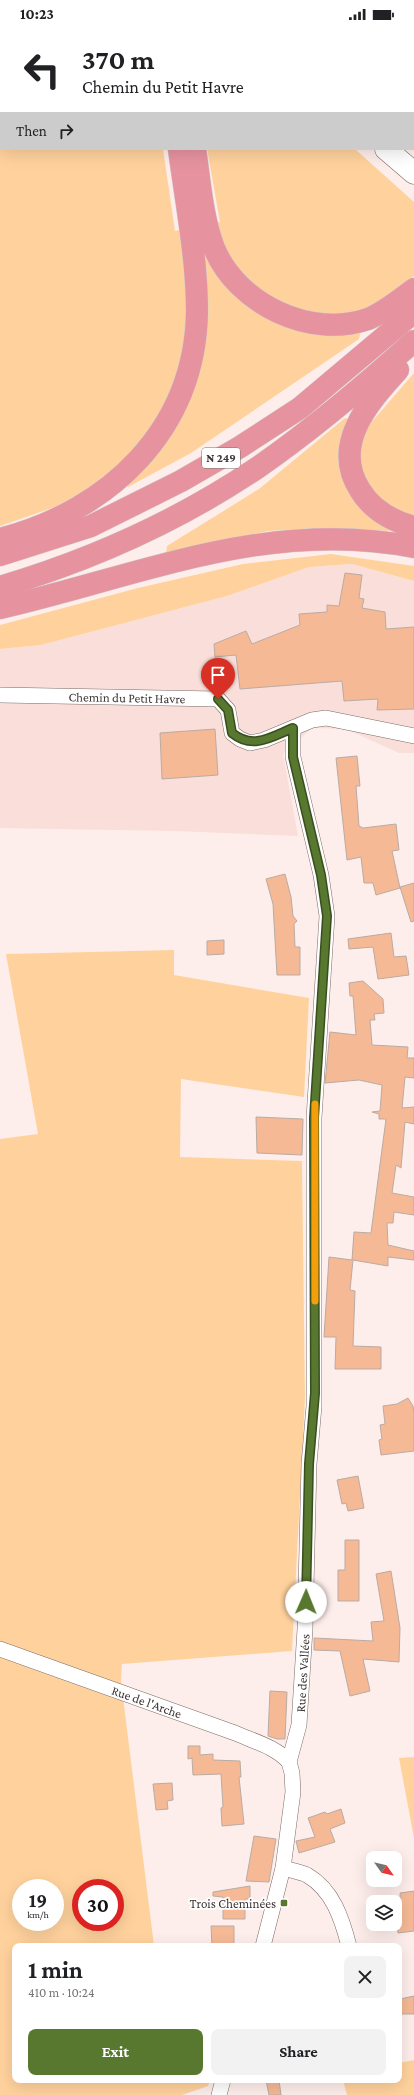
<!DOCTYPE html>
<html lang="en">
<head>
<meta charset="utf-8">
<style>
	:root { --surface:#fff; --page:#f2f2f2; --text:#202124; --muted:#757577; --accent:#58782f }
	body { margin:0; font-family:"Crimson Pro",serif; background:var(--page); color:var(--text); height:100vh; display:flex; flex-direction:column; font-size:15px; white-space:nowrap }
	* { box-sizing:border-box; margin:0 }
	p { font-size:13px; color:var(--muted) }
	.icon { flex:none; width:22px; height:22px; fill:none; stroke:currentColor; stroke-width:2; stroke-linecap:round; stroke-linejoin:round }
	.map { position:relative; flex:1; overflow:hidden }
	.sheet { position:absolute; left:12px; top:1915px; width:390px; height:140px; display:flex; flex-direction:column; background:var(--surface); border-radius:8px; box-shadow:0 4px 16px #0002 }
	.sheet>* { flex:none }
	.hud { position:absolute; left:0px; top:0px; width:414px; height:122px; box-shadow:0 4px 16px #0002; background:#fff; color:var(--text); overflow:hidden }
	.needle { width:26px; rotate:124deg }
	.fabs { position:absolute; left:366px; top:1823px; display:grid; gap:8px }
	.fabs a { display:grid; place-items:center; width:36px; height:36px; border-radius:8px; background:var(--surface); box-shadow:0 4px 16px #0002; font-size:20px }
	.speed { position:absolute; left:12px; top:1851px; display:flex; gap:8px; font-size:20px; font-weight:700; text-align:center }
	.speed>* { display:grid; place-content:center; width:52px; height:52px; border-radius:50%; background:var(--surface); box-shadow:0 4px 16px #0002; line-height:1 }
	.speed small { font-size:10px; font-weight:400 }
	.speed .limit { border:6px solid #d22; background:#fff; color:#111 }
	.pin { position:absolute; display:grid; place-items:center; width:34px; height:34px; color:#fff; margin:-41px -17px; border-radius:50% 50% 50% 0; rotate:-45deg; box-shadow:0 0 4px #0007 }
	.pin .icon { rotate:45deg }
	.me { position:absolute; width:44px; margin:-22px; rotate:1deg; stroke-linejoin:round; filter:drop-shadow(0 0 3px #0008) }
	.turn { display:flex; align-items:center; gap:14px; height:84px; padding:0 16px; font-size:18px }
	.turn .icon { width:52px; height:52px; stroke-width:2.5 }
	.turn b { display:block; font-size:28px; line-height:34px }
	.then { display:flex; align-items:center; height:38px; padding:0 16px; background:#0003; gap:8px; font-size:15px }
	.round { display:grid; place-items:center; flex:none; width:42px; height:42px; border-radius:8px; background:var(--page) }
	.head { display:flex; align-items:center; justify-content:space-between; height:68px; padding:0 16px }
	h1 { font-size:24px; font-weight:700; line-height:30px }
	.button { display:flex; gap:8px; margin-top:auto; padding:8px 16px }
	.button a { flex:1; height:46px; border-radius:8px; background:var(--accent); color:#fff; font-size:16px; font-weight:700; line-height:46px; text-align:center }
	.button a+a { background:var(--page); color:var(--text) }
	.status { display:flex; justify-content:space-between; align-items:center; height:28px; padding:0 20px; background:var(--surface); direction:ltr }
	.status svg { height:11px; fill:currentColor }
	.map>svg:first-child { display:block }
	.built { fill:#faded9 }
	.green { fill:#ffd29d; fill-rule:evenodd }
	.building { fill:#f5b996; stroke:#baaba3 }
	.lines { fill:none; stroke-linecap:round; stroke-linejoin:round }
	.minor-casing { stroke:#7b6b68; stroke-width:16 }
	.secondary-casing { stroke:#7b6b68; stroke-width:23 }
	.trunk-casing { stroke:#d1cfcf; stroke-width:23 }
	.minor { stroke:#fff; stroke-width:15 }
	.secondary { stroke:#fff; stroke-width:22 }
	.trunk { stroke:#e6939f; stroke-width:22 }
	.route-casing { stroke:#394e1f; stroke-width:10 }
	.route { stroke:#58782f; stroke-width:7 }
	.slow { stroke:#f59e0b; stroke-width:7 }
	.poi-dot { fill:#58782f; stroke:#fff; stroke-width:1.5 }
	.labels { text-anchor:middle; dominant-baseline:central; stroke-width:3.5; stroke-linejoin:round; paint-order:stroke }
	.shield { fill:#fff; stroke:#787272; stroke-width:1 }
	.shield-label { font-size:12px; font-weight:bold; fill:#3e3635 }
	.street-label { font-size:13px; fill:#3e3635; stroke:#fff }
	.poi-label { font-size:13px; fill:#3e3635; stroke:#fff; text-anchor:end }
</style>
</head>
<body>
<div class="status"><b>10:23</b><svg viewBox="0 0 49 12"><path d="M0 12V9h3v3zM5 12V6h3v6zM10 12V3h3v9zM15 12V0h3v12zM26 1h20v11H26zM47 4h2v5h-2z"/></svg></div>
<div class="map">
<svg width="414" height="2067" viewBox="0 0 414 2067">
	<rect width="100%" height="100%" fill="#feeeeb"/>
	<path class="built" d="M352 536 414 553V725H399L346 701 312 700 283 726 298 808 175 803 0 800V621L41 617 227 568 309 539Z"/>
	<g class="green">
		<path d="M0 0H128L1 1V121H163L175 203 220 194 207 121H355L414 174V248L396 265 366 281 359 311 191 425 128 459 108 445 84 463 55 479 0 498Z"/>
		<path d="M269 0H414V122L412 121 413 1Z"/>
		<path d="M414 345V495L387 503 318 500 268 503 166 525 167 518 259 461 345 390 369 397Z"/>
		<path d="M331 526 414 538V553L352 536 309 539 227 568 41 617 0 621V597L138 560 243 536Z"/>
		<path d="M174 922V947L309 970 304 1069 181 1051 180 1129 302 1133 305 1371 292 1623 122 1636 121 1653 154 1918H15V2052H210L208 2058 182 2067H0V1111L38 1106 6 926ZM21 1860H55V1894H21ZM81 1860H115V1894H81Z"/>
		<path d="M414 1729V1810L399 1730Z"/>
		<path d="M414 2032V2067H347L343 2052H399V2035Z"/>
	</g>
	<g class="building">
		<path d="M345 545 362 547 359 570 364 571 362 580 385 584 386 601 414 599V681L377 682 378 671 344 673 342 653 240 661 236 627 215 629 214 616 246 603 252 616 300 597 299 586 327 584V577L339 578Z"/>
		<path d="M215 701 218 747 162 751 160 705Z"/>
		<path d="M357 728 360 758H356L359 798 363 800 396 796 399 822 392 823 400 860 376 867 373 855H364L361 829 347 832 336 730Z"/>
		<path d="M285 846 291 869 293 888 297 893 294 896 295 919H300V947H277L273 876 266 851Z"/>
		<path d="M414 855V893L411 894 400 859Z"/>
		<path d="M391 905 394 929 406 928 409 947 378 951 373 919 349 921 348 911Z"/>
		<path d="M224 912V926L207 927V913Z"/>
		<path d="M363 953 383 971 384 985 374 986 375 992H370L372 1017 408 1019 407 1030H414V1050L405 1049 402 1080 414 1079V1096L405 1094 401 1140 396 1137 392 1165 414 1169V1187L394 1184 393 1195H387L388 1217 414 1223V1232L388 1229V1238L353 1232 350 1262 355 1263 353 1318 381 1319V1341H335L336 1309H324L329 1229 352 1232 354 1204 371 1205 386 1091H379V1086L372 1084 380 1083 382 1057 359 1052 325 1055 330 1004 356 1007 353 968H350L349 955Z"/>
		<path d="M256 1089 303 1091 302 1127 257 1125Z"/>
		<path d="M408 1370 413 1378 414 1384V1423L381 1427 379 1412 382 1411 380 1397 385 1396 383 1378 397 1376Z"/>
		<path d="M358 1448 364 1480 348 1483 346 1475 342 1476 337 1452Z"/>
		<path d="M345 1512H359V1573H338V1542H345Z"/>
		<path d="M391 1543 400 1600 399 1634 363 1631 370 1663 350 1668 340 1623 314 1622V1610L373 1613 371 1594 384 1593 376 1546Z"/>
		<path d="M270 1663 287 1664 285 1711H277L268 1708Z"/>
		<path d="M188 1718H200V1727L213 1726V1732L240 1733 241 1749H239L244 1796 222 1798 221 1780 223 1779 221 1746 193 1747 192 1730 188 1731Z"/>
		<path d="M172 1755 173 1772 167 1773 168 1781 156 1782 153 1756Z"/>
		<path d="M341 1781 345 1795 330 1801 335 1814 299 1825 296 1813 315 1809 308 1790 325 1784 327 1786Z"/>
		<path d="M254 1808 276 1811 269 1854 246 1853Z"/>
		<path d="M250 1858V1871H245V1891H223V1869L213 1868V1864Z"/>
		<path d="M414 1863V1903L398 1905 396 1890H401L400 1865Z"/>
		<path d="M211 1898H234V1918H212Z"/>
		<path d="M414 1968V1986H401L400 1971Z"/>
		<path d="M266 2052H279L281 2067H269Z"/>
	</g>
	<g class="lines">
		<g class="minor-casing">
			<g id="minor">
				<path id="s1" d="M0 667 218 671 228 682 232 705 240 711 250 715 264 712 312 692 326 690 414 708"/>
				<path id="s2" d="M0 1621 235 1705C253 1713 276 1719 289 1734"/>
				<path d="M283 1840C290 1842 300 1844 307 1847 333 1862 342 1891 349 1918"/>
				<path id="s3" d="M263 1918 283 1840 293 1764 292 1745 289 1734 299 1697 305 1601 309 1436 314 1378V1090L327 888 321 847 293 729V700"/>
				<path d="M219 2067 223 2052"/>
			</g>
		</g>
		<g class="secondary-casing">
			<g id="secondary">
				<path d="M145 0 146 1"/>
				<path d="M247 0 248 1"/>
				<path d="M214 1 215 0"/>
				<path d="M386 121 414 145"/>
			</g>
		</g>
		<g class="trunk-casing">
			<g id="trunk">
				<path d="M195 121C200 153 202 189 214 220 237 276 310 311 368 291 385 284 399 272 414 261"/>
				<path d="M398 342C368 375 331 417 360 462 372 482 392 493 414 499"/>
				<path d="M0 511C109 483 195 402 197 284 197 230 186 175 179 121"/>
				<path d="M0 527 91 498 181 453 240 419 300 380 414 284"/>
				<path d="M0 559C91 532 178 493 257 440 312 402 364 358 414 313"/>
				<path d="M0 580C139 548 268 490 414 519"/>
			</g>
		</g>
		<use href="#minor" class="minor"/>
		<use href="#secondary" class="secondary"/>
		<use href="#trunk" class="trunk"/>
	</g>
	<g class="lines">
		<g class="route-casing">
			<path id="route" d="M218 671 228 682 232 705C253 722 271 709 293 700V729L321 847 327 888 314 1090 315 1365 309 1436 306 1574"/>
		</g>
		<use href="#route" class="route"/>
		<path class="slow" d="M315 1076V1273"/>
	</g>
	<rect class="poi-dot" x="280" y="1871" width="8" height="8" rx="2"/>
	<g class="labels">
		<rect class="shield" x="202" y="420" width="38" height="20" rx="3"/>
		<g class="shield-label">
			<text x="221" y="430">N 249</text>
		</g>
		<g class="street-label">
			<text stroke="none"><textPath href="#s1" startOffset="127">Chemin du Petit Havre</textPath></text>
			<text stroke="none"><textPath href="#s3" startOffset="278">Rue des Vallées</textPath></text>
			<text stroke="none"><textPath href="#s2" startOffset="156">Rue de l'Arche</textPath></text>
		</g>
		<g class="poi-label">
			<text x="276" y="1875">Trois Cheminées</text>
		</g>
	</g>
</svg>
<div class="fabs">
<a><svg class="needle" viewBox="-14 -14 28 28"><path d="M0-13l5 13h-10z" fill="#e53935"/><path d="M0 13l5-13h-10z" fill="#757577"/></svg></a>
<a><svg class="icon" aria-label="layers" viewBox="0 0 24 24"><path d="M12 4l9 5-9 5-9-5zM3 14l9 5 9-5"/></svg></a>
</div>
<div class="speed"><div>19<small>km/h</small></div><div class="limit">30</div></div>
<div class="pin" style="left:218px;top:671px;background:#d93025"><svg class="icon" aria-label="arrive" viewBox="0 0 24 24"><path d="M6 21V4h12l-3 4 3 4H6"/></svg></div>
<svg class="me" style="left:306px;top:1574px" viewBox="-20 -20 40 40"><circle r="19" fill="#fff"/><path d="M0-13L10 11 0 6-10 11z" fill="#58782f"/></svg>
<div class="hud">
<div class="turn"><svg class="icon" aria-label="left" viewBox="0 0 24 24"><path d="M17 20v-9H6M10 6l-5 5 5 5"/></svg><div><b>370 m</b>Chemin du Petit Havre</div></div>
<div class="then">Then<svg class="icon" aria-label="right" viewBox="0 0 24 24"><path d="M7 20v-9h11M14 6l5 5-5 5"/></svg></div>
</div>
<section class="sheet">
<div class="head"><div><h1>1 min</h1><p>410 m · 10:24</p></div><a class="round"><svg class="icon" aria-label="close" viewBox="0 0 24 24"><path d="M6 6l12 12M18 6L6 18"/></svg></a></div>
<div class="button"><a>Exit</a><a>Share</a></div>
</section>
</div>
</body>
</html>
